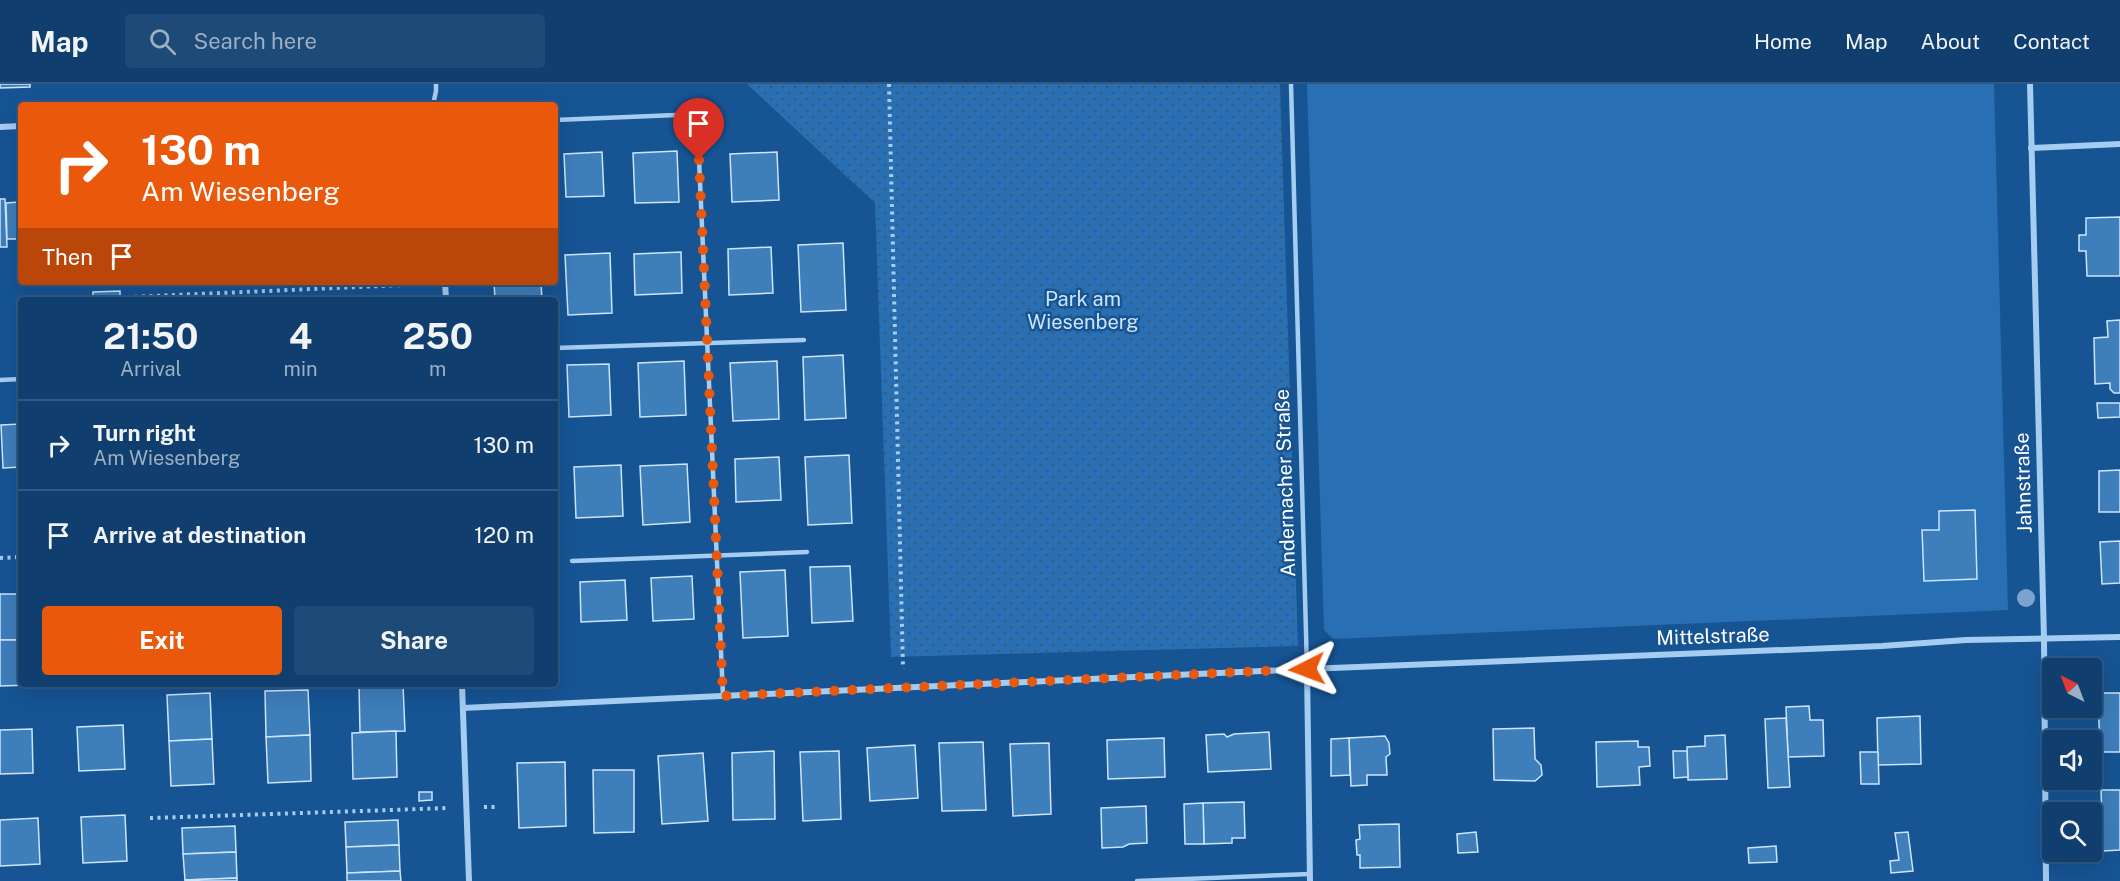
<!DOCTYPE html>
<html lang="en">
<head>
<meta charset="utf-8">
<style>
	:root { --surface:#103f6f; --page:#1e4a77; --text:#f1f3f6; --muted:#9cafc3; --line:#305882; --accent:#ea580c }
	body { margin:0; font-family:"Public Sans",sans-serif; background:var(--page); color:var(--text); height:100vh; display:flex; flex-direction:column; font-size:22px; white-space:nowrap }
	* { box-sizing:border-box; margin:0 }
	p { font-size:20px; color:var(--muted) }
	.icon { flex:none; width:33px; height:33px; fill:none; stroke:currentColor; stroke-width:2; stroke-linecap:round; stroke-linejoin:round }
	.map { position:relative; flex:1; overflow:hidden }
	.sheet { position:absolute; left:18px; top:213px; width:540px; height:390px; display:flex; flex-direction:column; background:var(--surface); border-radius:6px; box-shadow:0 6px 24px #0002,0 0 0 2px var(--line) }
	.sheet>* { flex:none }
	.banner { position:absolute; left:18px; top:18px; width:540px; height:183px; border-radius:6px; box-shadow:0 6px 24px #0002,0 0 0 2px var(--line); background:#ea580c; color:#fff; overflow:hidden }
	.needle { width:39px; rotate:318deg }
	.fabs { position:absolute; left:2042px; top:574px; display:grid; gap:12px }
	.fabs a { display:grid; place-items:center; width:60px; height:60px; border-radius:6px; background:var(--surface); box-shadow:0 6px 24px #0002,0 0 0 2px var(--line); font-size:30px }
	.pin { position:absolute; display:grid; place-items:center; width:51px; height:51px; color:#fff; margin:-62px -26px; border-radius:50% 50% 50% 0; rotate:-45deg; box-shadow:0 0 6px #0007 }
	.pin .icon { rotate:45deg }
	.me { position:absolute; width:66px; margin:-33px; rotate:267deg; stroke-linejoin:round; filter:drop-shadow(0 0 4px #0008) }
	.turn { display:flex; align-items:center; gap:21px; height:126px; padding:0 24px; font-size:27px }
	.turn .icon { width:78px; height:78px; stroke-width:2.5 }
	.turn b { display:block; font-size:42px; line-height:51px }
	.then { display:flex; align-items:center; height:57px; padding:0 24px; background:#0003; gap:12px; font-size:22px }
	.eta { display:flex; justify-content:space-evenly; align-items:center; height:102px; text-align:center }
	.eta b { font-size:36px; font-weight:700; line-height:42px }
	.primary-button { display:flex; gap:12px; margin-top:auto; padding:12px 24px }
	.primary-button a { flex:1; height:69px; border-radius:6px; background:var(--accent); color:#fff; font-size:24px; font-weight:700; line-height:69px; text-align:center }
	.primary-button a+a { background:var(--page); color:var(--text) }
	ul { padding:0; list-style:none }
	li { display:flex; align-items:center; gap:18px; height:90px; padding:0 24px; border-top:2px solid var(--line) }
	li div { flex:1 }
	li b { display:block; font-size:22px }
	li em { font-style:normal }
	header { display:flex; align-items:center; gap:36px; box-sizing:border-box; height:84px; padding:0 30px; background:var(--surface); border-bottom:2px solid var(--line) }
	header strong { font-size:28px }
	nav { display:flex; gap:33px; margin-inline-start:auto; font-size:21px }
	.search { width:420px; height:54px; background:var(--page); display:flex; align-items:center; gap:15px; box-sizing:border-box; padding:0 21px; border-radius:6px; color:var(--muted); font-size:22px }
	.map>svg:first-child { display:block }
	.park { fill:url(#park-dots) }
	.pitch { fill:#286fb3 }
	.building { fill:#3e7ebb; stroke:#cce5fc; stroke-width:1.5 }
	.lines { fill:none; stroke-linecap:round; stroke-linejoin:round }
	.path { stroke:#a5ccf1; stroke-width:4; stroke-dasharray:3 4.5; stroke-linecap:butt }
	.service { stroke:#a5ccf1; stroke-width:4.5 }
	.minor { stroke:#a5ccf1; stroke-width:6 }
	.tree { fill:#7aa4cd }
	.route { stroke:#ea580c; stroke-width:10; stroke-dasharray:0 18 }
	.labels { text-anchor:middle; dominant-baseline:central; stroke-width:5; stroke-linejoin:round; paint-order:stroke }
	.park-label { font-size:20px; fill:#cce5fc; stroke:#165494 }
	.street-label { font-size:20px; fill:#fff; stroke:#165494 }
</style>
</head>
<body>
<header>
<strong>Map</strong>
<div class="search"><svg class="icon" aria-label="search" viewBox="0 0 24 24"><circle cx="10" cy="10" r="6"/><path d="M15 15l6 6"/></svg>Search here</div>
<nav><a>Home</a><a>Map</a><a>About</a><a>Contact</a></nav>
</header>
<div class="map">
<svg width="2120" height="797" viewBox="0 0 2120 797">
	<defs>
		<pattern id="park-dots" width="8" height="8" patternUnits="userSpaceOnUse" patternTransform="scale(1.5)"><rect width="8" height="8" fill="#286fb3"/><path d="M2 2h.1M6 6h.1" fill="none" stroke="#3e5a75" stroke-width="1.8" stroke-linecap="round"/></pattern>
	</defs>
	<rect width="100%" height="100%" fill="#165494"/>
	<path class="park" d="M747 0H1280L1298 562 891 573 875 119Z"/>
	<path class="pitch" d="M1307 0H1994L2008 526 1333 555 1324 546Z"/>
	<g class="building">
		<path d="M0 0H30V3L0 4Z"/>
		<path d="M677 67 679 118 635 119 633 69Z"/>
		<path d="M602 68 604 112 566 113 564 70Z"/>
		<path d="M777 68 779 116 732 118 730 70Z"/>
		<path d="M0 115H5L7 163H0Z"/>
		<path d="M19 118 21 155H7L6 119Z"/>
		<path d="M2120 133V192H2087L2086 167H2079V151H2086V134Z"/>
		<path d="M843 159 846 226 801 228 798 161Z"/>
		<path d="M771 163 773 209 729 211 728 165Z"/>
		<path d="M681 168 682 209 635 211 634 170Z"/>
		<path d="M610 169 612 229 568 231 565 171Z"/>
		<path d="M494 198H541L542 216H495Z"/>
		<path d="M120 207V216H93V208Z"/>
		<path d="M2120 236V309H2114L2110 305V299L2095 300 2094 254 2108 253 2107 237Z"/>
		<path d="M843 271 846 334 805 336 803 273Z"/>
		<path d="M684 277 686 331 640 333 638 279Z"/>
		<path d="M777 277 779 335 733 337 730 279Z"/>
		<path d="M609 280 611 331 569 333 567 281Z"/>
		<path d="M2097 319H2120V333L2098 334Z"/>
		<path d="M21 340V383L3 384 1 341Z"/>
		<path d="M849 371 852 439 808 441 805 373Z"/>
		<path d="M779 373 781 416 736 418 735 375Z"/>
		<path d="M687 380 690 438 643 441 640 382Z"/>
		<path d="M621 381 623 432 576 434 574 383Z"/>
		<path d="M2120 386V428H2099V387Z"/>
		<path d="M1975 426 1977 495 1924 497 1922 446H1939V427Z"/>
		<path d="M2120 457V499L2102 500 2100 458Z"/>
		<path d="M850 482 853 537 812 539 810 483Z"/>
		<path d="M785 486 788 552 743 554 740 488Z"/>
		<path d="M692 492 694 535 653 537 651 494Z"/>
		<path d="M625 496 627 536 581 538 580 498Z"/>
		<rect x="0" y="510" width="21" height="46"/>
		<path d="M0 556H21V600L30 601 0 602Z"/>
		<path d="M403 601 405 647 360 648 359 602Z"/>
		<path d="M308 606 310 651 266 653 265 607Z"/>
		<path d="M210 609 212 655 169 657 167 611Z"/>
		<path d="M2098 609H2120V668H2100Z"/>
		<path d="M1809 622 1810 636H1823L1824 672 1788 673 1786 623Z"/>
		<path d="M1920 632 1921 680 1878 681 1877 634Z"/>
		<path d="M1786 634 1790 703 1768 704 1765 635Z"/>
		<path d="M123 641 125 685 79 687 77 643Z"/>
		<path d="M1534 644 1535 675 1541 681 1542 691 1535 697 1494 696 1493 645Z"/>
		<path d="M32 645 33 689 0 690V646Z"/>
		<path d="M396 647 397 693 353 695 352 649Z"/>
		<path d="M1269 648 1271 685 1208 688 1206 651 1224 650 1227 653 1234 650Z"/>
		<path d="M310 651 311 697 268 699 266 653Z"/>
		<path d="M1725 651 1727 695 1688 696 1687 663 1705 662V652Z"/>
		<path d="M1385 652 1389 659 1390 670 1386 673 1387 691H1367V701L1351 702 1349 654Z"/>
		<path d="M1164 654 1165 693 1108 695 1107 656Z"/>
		<path d="M1349 654 1350 691 1331 692V655Z"/>
		<path d="M212 655 214 700 171 702 169 657Z"/>
		<path d="M1638 657V663H1649L1650 682 1639 683 1640 701 1597 703 1596 658Z"/>
		<path d="M983 658 986 726 942 727 939 659Z"/>
		<path d="M1049 659 1051 730 1013 732 1010 660Z"/>
		<path d="M915 661 918 714 870 717 867 664Z"/>
		<path d="M774 667 775 735 733 736 732 669Z"/>
		<path d="M839 667 841 735 803 737 800 668Z"/>
		<path d="M1673 667H1687L1688 693 1674 694Z"/>
		<path d="M1860 668H1878L1879 700H1861Z"/>
		<path d="M703 669 708 737 662 740 658 672Z"/>
		<path d="M565 678 566 742 519 744 517 679Z"/>
		<path d="M593 686H634V748L594 749Z"/>
		<path d="M2101 706H2120V766L2103 767Z"/>
		<path d="M419 708H432V716L419 717Z"/>
		<path d="M1244 718 1245 754H1232V759L1204 760 1203 719Z"/>
		<path d="M1203 719 1204 760H1185L1184 720Z"/>
		<path d="M1146 722 1147 759 1129 760 1123 763 1102 764 1101 724Z"/>
		<path d="M125 731 127 777 83 779 81 733Z"/>
		<path d="M38 734 40 780 0 782V736Z"/>
		<path d="M398 736 399 761 346 763 345 738Z"/>
		<path d="M1399 740 1400 783 1360 784V771H1357L1356 756 1360 755 1359 741Z"/>
		<path d="M235 742 236 768 183 770 182 744Z"/>
		<path d="M1476 748 1478 768 1458 769 1457 750Z"/>
		<path d="M1908 748 1913 787 1891 789 1890 777 1899 776 1895 749Z"/>
		<path d="M399 761 400 787 347 789 346 763Z"/>
		<path d="M1776 762 1777 778 1749 779 1748 764Z"/>
		<path d="M236 768 237 794 185 796 183 770Z"/>
		<path d="M400 787 401 797H347V789Z"/>
		<path d="M237 794V797H185V796Z"/>
	</g>
	<g class="lines">
		<g class="path">
			<path d="M889 0 903 585"/>
			<path d="M464 200 474 199"/>
			<path d="M130 216V213L426 200"/>
			<path d="M0 474 21 473"/>
			<path d="M484 723H495"/>
			<path d="M150 734 449 724"/>
		</g>
		<g class="service">
			<path d="M1291 0 1307 585"/>
			<path d="M433 21 436 7V0"/>
			<path d="M555 36 676 31 698 53 723 612"/>
			<path d="M555 264 804 256"/>
			<path d="M0 296 21 295"/>
			<path d="M572 477 807 468"/>
			<path d="M1137 797 1310 790"/>
		</g>
		<g class="minor">
			<path d="M2030 0 2044 555 2046 797"/>
			<path d="M0 43 21 42"/>
			<path d="M2031 64 2120 60"/>
			<path d="M445 198 446 216"/>
			<path d="M1307 585 1310 797"/>
			<path d="M462 600 469 797"/>
			<path d="M463 624 1307 585 1882 562 1966 556 2120 553"/>
		</g>
	</g>
	<circle class="tree" cx="2026" cy="514" r="9"/>
	<g class="lines">
		<path class="route" d="M699 76 723 612 1307 585"/>
	</g>
	<g class="labels">
		<g class="park-label">
			<text x="1083" y="215">Park am<tspan x="1083" dy="23">Wiesenberg</tspan></text>
		</g>
		<g class="street-label">
			<text transform="translate(1285 399) rotate(-92)">Andernacher Straße</text>
			<text transform="translate(2023 399) rotate(-92)">Jahnstraße</text>
			<text transform="translate(1713 552) rotate(-2)">Mittelstraße</text>
		</g>
	</g>
</svg>
<div class="fabs">
<a><svg class="needle" viewBox="-14 -14 28 28"><path d="M0-13l5 13h-10z" fill="#e53935"/><path d="M0 13l5-13h-10z" fill="#9cafc3"/></svg></a>
<a><svg class="icon" aria-label="sound" viewBox="0 0 24 24"><path d="M4 9h4l5-4v14l-5-4H4zM17 9q2 3 0 6"/></svg></a>
<a><svg class="icon" aria-label="search" viewBox="0 0 24 24"><circle cx="10" cy="10" r="6"/><path d="M15 15l6 6"/></svg></a>
</div>
<div class="pin" style="left:699px;top:76px;background:#d93025"><svg class="icon" aria-label="arrive" viewBox="0 0 24 24"><path d="M6 21V4h12l-3 4 3 4H6"/></svg></div>
<svg class="me" style="left:1307px;top:585px" viewBox="-20 -20 40 40"><path d="M0-17L14 15 0 8-14 15z" fill="#ea580c" stroke="#fff" stroke-width="4"/></svg>
<div class="banner">
<div class="turn"><svg class="icon" aria-label="right" viewBox="0 0 24 24"><path d="M7 20v-9h11M14 6l5 5-5 5"/></svg><div><b>130 m</b>Am Wiesenberg</div></div>
<div class="then">Then<svg class="icon" aria-label="arrive" viewBox="0 0 24 24"><path d="M6 21V4h12l-3 4 3 4H6"/></svg></div>
</div>
<section class="sheet">
<div class="eta">
<div><b>21:50</b><p>Arrival</p></div>
<div><b>4</b><p>min</p></div>
<div><b>250</b><p>m</p></div>
</div>
<ul>
<li><svg class="icon" aria-label="right" viewBox="0 0 24 24"><path d="M7 20v-9h11M14 6l5 5-5 5"/></svg><div><b>Turn right</b><p>Am Wiesenberg</p></div><em>130 m</em></li>
<li><svg class="icon" aria-label="arrive" viewBox="0 0 24 24"><path d="M6 21V4h12l-3 4 3 4H6"/></svg><div><b>Arrive at destination</b></div><em>120 m</em></li>
</ul>
<div class="primary-button"><a>Exit</a><a>Share</a></div>
</section>
</div>
</body>
</html>
